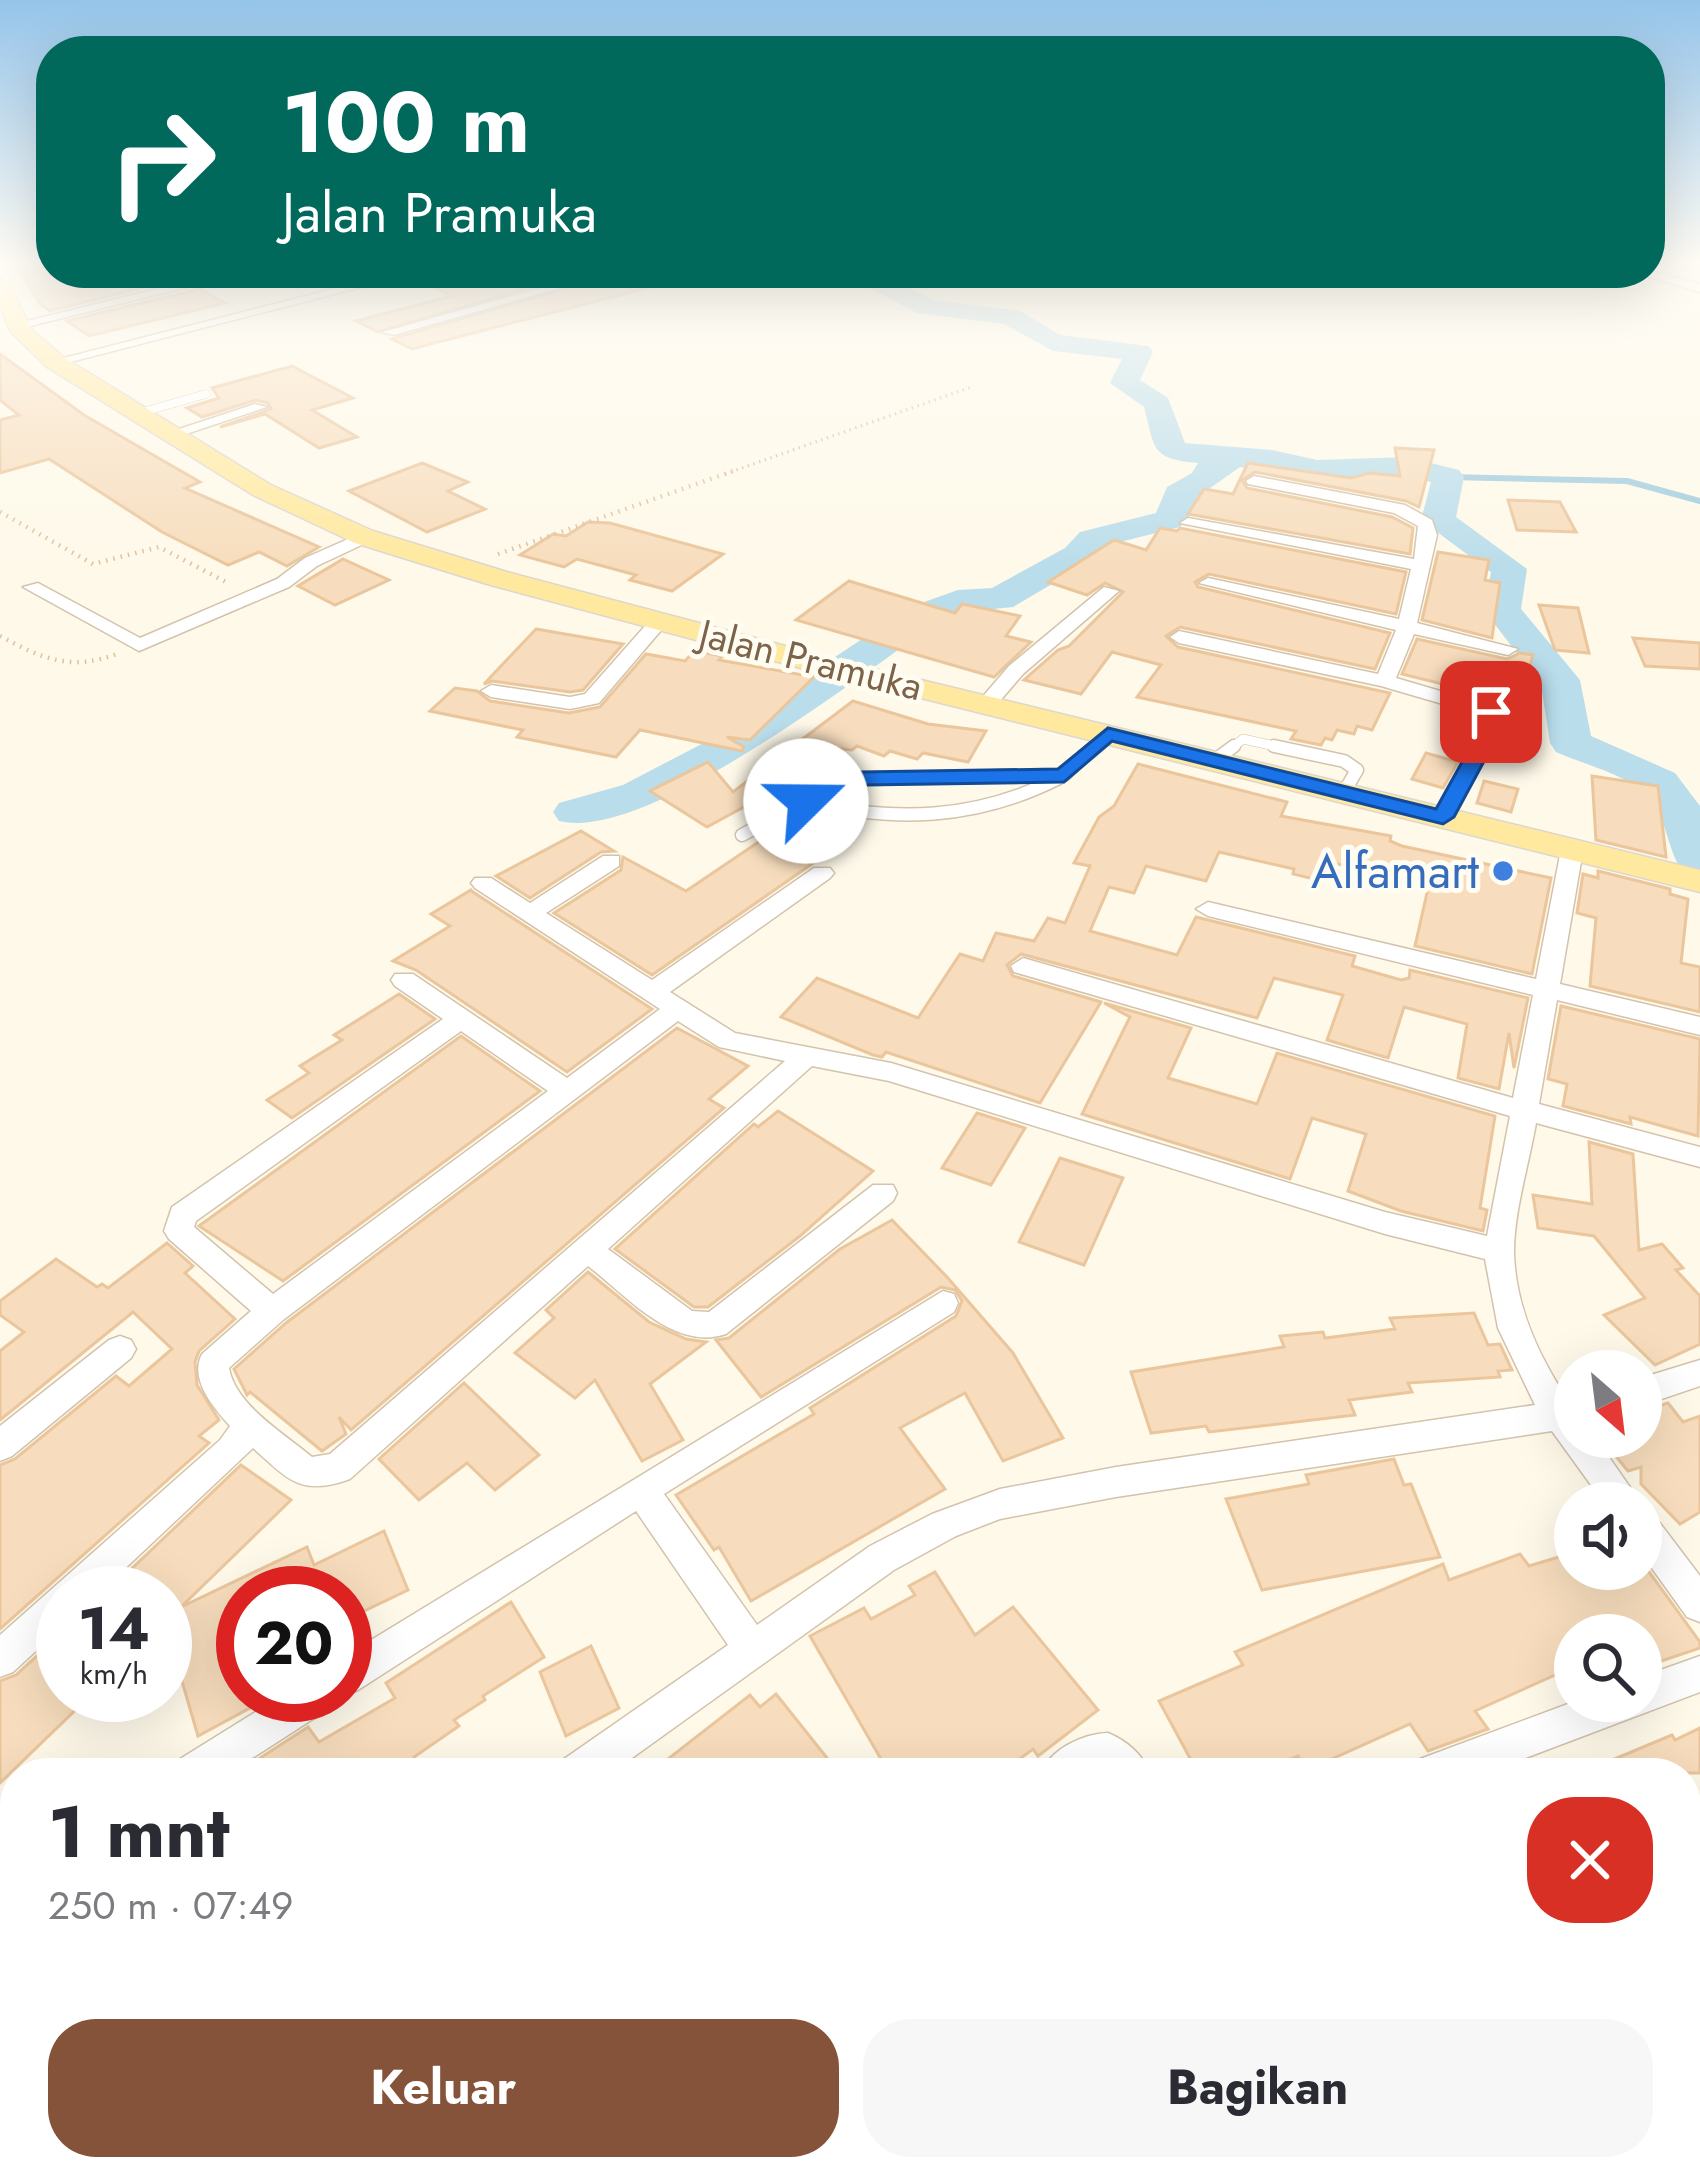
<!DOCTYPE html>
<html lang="id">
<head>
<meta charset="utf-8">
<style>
	:root { --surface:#fff; --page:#f7f7f7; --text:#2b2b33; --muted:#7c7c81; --accent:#85533a }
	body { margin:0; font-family:Jost,sans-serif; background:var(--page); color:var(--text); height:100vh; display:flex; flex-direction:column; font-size:45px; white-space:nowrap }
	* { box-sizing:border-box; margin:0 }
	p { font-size:39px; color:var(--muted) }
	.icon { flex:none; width:66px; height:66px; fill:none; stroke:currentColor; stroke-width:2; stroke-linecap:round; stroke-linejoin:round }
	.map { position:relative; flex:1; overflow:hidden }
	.side { position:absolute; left:0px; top:1758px; width:1701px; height:423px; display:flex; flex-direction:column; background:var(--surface); border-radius:48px 48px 0 0; box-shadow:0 12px 48px #0002 }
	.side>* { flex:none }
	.guide { position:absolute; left:36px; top:36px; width:1629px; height:252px; border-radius:48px; box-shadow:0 12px 48px #0002; background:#00695c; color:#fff; overflow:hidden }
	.needle { width:78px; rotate:152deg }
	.fabs { position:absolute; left:1554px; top:1350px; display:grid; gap:24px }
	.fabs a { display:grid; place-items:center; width:108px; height:108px; border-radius:50%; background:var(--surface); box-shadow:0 12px 48px #0002; font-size:60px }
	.speed { position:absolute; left:36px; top:1566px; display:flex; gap:24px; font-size:60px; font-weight:700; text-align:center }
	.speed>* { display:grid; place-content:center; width:156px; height:156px; border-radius:50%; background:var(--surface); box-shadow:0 12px 48px #0002; line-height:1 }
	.speed small { font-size:30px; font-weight:400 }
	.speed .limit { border:18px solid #d22; background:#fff; color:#111 }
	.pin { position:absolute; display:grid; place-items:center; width:102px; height:102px; color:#fff; margin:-51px; border-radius:24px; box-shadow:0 6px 18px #0006 }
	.me { position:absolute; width:132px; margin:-66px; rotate:68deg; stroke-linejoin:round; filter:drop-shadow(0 0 9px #0008) }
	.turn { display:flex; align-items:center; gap:42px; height:252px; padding:0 48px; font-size:54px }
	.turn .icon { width:156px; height:156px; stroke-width:2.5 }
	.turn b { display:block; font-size:84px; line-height:102px }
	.round { display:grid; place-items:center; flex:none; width:126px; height:126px; border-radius:48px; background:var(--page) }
	.summary { display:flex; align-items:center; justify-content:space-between; height:204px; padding:0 48px }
	h1 { font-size:72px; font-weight:700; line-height:90px }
	.action { display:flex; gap:24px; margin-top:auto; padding:24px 48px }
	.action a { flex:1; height:138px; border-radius:48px; background:var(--accent); color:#fff; font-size:48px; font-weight:700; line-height:138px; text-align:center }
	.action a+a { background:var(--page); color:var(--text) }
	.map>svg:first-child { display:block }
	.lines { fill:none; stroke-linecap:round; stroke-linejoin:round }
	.stream { stroke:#9fcbde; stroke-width:6 }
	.river { fill:#baddeb; fill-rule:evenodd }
	.building { fill:#f7ddbd; stroke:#ebc69c; stroke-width:3 }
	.service-far2-casing { stroke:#d3c3ac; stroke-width:9 }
	.service-far1-casing { stroke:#d3c3ac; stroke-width:10 }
	.service-casing { stroke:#d3c3ac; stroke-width:15 }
	.minor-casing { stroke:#d3c3ac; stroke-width:3 }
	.primary-casing { stroke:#ddd6d0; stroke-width:3 }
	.path-far1 { stroke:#ddc09f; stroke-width:3; stroke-dasharray:1.5 4.5; stroke-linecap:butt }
	.path { stroke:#ddc09f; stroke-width:4.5; stroke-dasharray:1.5 6; stroke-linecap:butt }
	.service-far2 { stroke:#fff; stroke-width:8 }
	.service-far1 { stroke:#fff; stroke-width:9 }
	.service { stroke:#fff; stroke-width:12 }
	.minor { fill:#fff; fill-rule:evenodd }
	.primary { fill:#ffe99f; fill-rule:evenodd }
	.route { fill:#1a73e8; stroke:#114b97; stroke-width:3 }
	.shop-dot { fill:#3f7fe0; stroke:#fffcf1; stroke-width:4.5 }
	.labels { text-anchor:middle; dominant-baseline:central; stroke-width:10; stroke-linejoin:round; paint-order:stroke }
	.far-street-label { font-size:39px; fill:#7c6349; stroke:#fffcf1 }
	.shop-label { font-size:48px; fill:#366cbe; stroke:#fffcf1; text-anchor:end }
</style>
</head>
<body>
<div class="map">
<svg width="1700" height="2180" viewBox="0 0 1700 2180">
	<rect width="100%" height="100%" fill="#fef9e9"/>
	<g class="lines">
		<path class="stream" d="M1448 477 1627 481 1700 501"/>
		<path class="river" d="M842 273H882L933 300 1020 311 1060 335 1149 346 1153 352 1140 380 1168 398 1185 443 1272 450 1317 460 1407 457 1459 470 1464 477 1456 517 1527 569 1521 609 1580 680 1591 736 1675 773 1700 806V878L1684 874C1669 853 1667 826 1655 805 1638 777 1585 765 1556 752L1550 743 1541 685 1484 610 1491 572 1421 520 1431 482 1407 477 1317 480 1240 467 1196 498V509L1180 527 1104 546 1089 562 1013 607 964 612 936 623C862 674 647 843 559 821L553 812 559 803 623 785 715 737 910 607 958 590 992 588 1065 548 1080 532 1156 513 1167 487 1192 473 1198 463C1150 459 1155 448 1144 407L1110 383 1122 359 1053 351 1004 324 917 313Z"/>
	</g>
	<g class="building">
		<path d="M21 262H51V273H129L130 287 181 278 50 311 41 305 17 267 24 266Z"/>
		<path d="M420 273H577L378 332 356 321 452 296 414 278Z"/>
		<path d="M618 273H669L670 282 412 349 392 339Z"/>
		<path d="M200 289 225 303 89 336 67 321Z"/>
		<path d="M0 354 84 415 200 482 185 488 319 547 287 566 259 552 228 565 162 532 49 459 0 473V420L19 415 0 400Z"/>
		<path d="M292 366 353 398 312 410 357 437 319 448 265 414 220 427 271 409 268 403 256 400 202 417 187 408 219 398 212 388Z"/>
		<path d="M1395 448 1434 450 1419 507 1406 501 1255 472 1242 480 1247 488 1392 517 1413 528 1410 554 1188 514 1204 489 1233 494 1248 463 1351 478 1369 473 1400 476Z"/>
		<path d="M422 463 468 482 448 491 485 509 427 532 349 491Z"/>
		<path d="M1508 500 1560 502 1576 532 1517 530Z"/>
		<path d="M588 522 610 523 723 554 672 591 630 580 636 575 577 559 564 567 520 555 553 534 566 536Z"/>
		<path d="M1160 528 1177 531 1180 528 1406 572 1396 614 1209 574 1195 582 1198 587 1390 633 1375 669 1180 627 1166 636 1178 647 1390 693 1372 730 1357 726 1354 734 1337 730 1332 740 1325 738 1321 745 1291 739 1296 731 1137 697 1161 665 1112 652 1081 694 1024 680 1058 650 1069 646 1123 592 1105 583 1087 595 1048 582 1114 540 1146 550Z"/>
		<path d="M1438 552 1489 560 1485 580 1500 583 1492 638 1422 620Z"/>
		<path d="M343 559 389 580 335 605 298 586Z"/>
		<path d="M849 581 955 613 962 604 1020 616 1006 636 1031 642 994 677 796 620Z"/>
		<path d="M1539 605 1578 608 1589 653 1555 650Z"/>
		<path d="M536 629 623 644 583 690 570 692 492 681 484 684Z"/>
		<path d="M1633 638 1700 643V669L1645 666Z"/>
		<path d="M1417 639 1507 659 1520 653 1533 655 1519 703 1402 674Z"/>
		<path d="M694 651 723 656 719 660 814 677 750 740 727 737 744 747 742 751 640 730 616 757 517 737 523 730 430 711 455 688 477 691 490 701 569 713 600 707 646 654 685 661Z"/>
		<path d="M853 701 928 724 986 731 968 762 923 753 917 759 890 751 884 756 857 746 852 750 796 744Z"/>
		<path d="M1426 753 1458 762 1443 788 1412 779Z"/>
		<path d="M708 762 733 792 771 763 797 778 707 827 650 791Z"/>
		<path d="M1138 764 1287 802 1281 816 1391 836 1390 841 1402 846 1551 878 1532 974 1415 946 1429 884 1329 862 1322 881 1293 874 1294 869 1219 852 1206 881 1146 866 1134 893 1109 887 1090 931 1177 955 1196 917 1355 956 1352 966 1401 980 1409 978 1410 970 1528 998 1514 1068 1509 1033 1499 1089 1458 1078 1467 1024 1404 1007 1388 1058 1327 1040 1343 995 1274 978 1257 1018 1021 954 1007 965 1013 976 1101 1002 1040 1103 886 1052 882 1057 873 1055 781 1017 817 978 918 1018 960 954 983 961 996 933 1034 941 1048 918 1065 923 1090 866 1074 863 1099 817 1114 806Z"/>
		<path d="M1592 776 1658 786 1666 857 1596 840Z"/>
		<path d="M1484 781 1518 789 1511 812 1477 803Z"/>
		<path d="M581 831 614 851 601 852 530 898 496 876Z"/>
		<path d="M763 839 812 864 652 975 554 913 621 870 623 857 686 891Z"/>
		<path d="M1598 871 1670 889V894L1688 899 1681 963 1700 967V1012L1590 986 1596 918 1577 913 1583 874 1598 878Z"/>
		<path d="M471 890 473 892 652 1009 567 1072 416 970 393 961 450 926 431 914Z"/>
		<path d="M399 994 435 1019 292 1118 267 1100 309 1073 300 1066 342 1040 334 1035Z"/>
		<path d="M1104 1003 1191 1028 1168 1078 1257 1104 1277 1053 1495 1116 1480 1208 1487 1210 1483 1231 1401 1211 1348 1191 1366 1134 1312 1118 1290 1179 1082 1114 1130 1017Z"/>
		<path d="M1561 1006 1700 1039 1698 1136 1630 1117 1631 1124 1563 1106 1567 1084 1548 1079Z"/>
		<path d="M677 1028 748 1066 709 1099 724 1108 351 1430 339 1417 346 1434 322 1451 250 1392 247 1395 234 1369 286 1323Z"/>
		<path d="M461 1036 540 1091 283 1281 199 1226Z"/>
		<path d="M778 1111 873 1171 800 1236 708 1307H694L615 1249 754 1124 758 1127Z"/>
		<path d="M977 1113 1025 1128 991 1185 942 1168Z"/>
		<path d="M1589 1142 1633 1154 1639 1250 1662 1244 1683 1268 1676 1270 1700 1296V1344L1655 1365 1604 1315 1645 1298 1594 1236 1538 1228 1533 1195 1592 1204Z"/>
		<path d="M1060 1158 1123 1178 1084 1265 1019 1242Z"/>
		<path d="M892 1220 947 1277 1013 1353 1063 1438 1003 1461 965 1393 900 1428 945 1489 751 1601 719 1547 714 1550 676 1495 814 1414 810 1408 956 1316 962 1301 955 1290 941 1287 761 1397 716 1340 729 1338 840 1249Z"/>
		<path d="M167 1243 193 1266 185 1273 235 1319 199 1351 195 1362 197 1385 219 1420 199 1436 209 1443 0 1629V1465L15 1459 116 1376 129 1386 172 1349 133 1312 0 1420V1351L24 1332 0 1315V1301L56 1259 97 1287 102 1284 108 1288Z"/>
		<path d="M588 1272 649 1322 686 1339 706 1342 650 1384 683 1440 642 1461 595 1380 575 1398 515 1353 554 1318 546 1310Z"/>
		<path d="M1474 1313 1488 1345 1500 1344 1512 1370 1498 1371 1500 1377 1408 1383 1412 1392 1349 1400 1355 1415 1209 1432 1206 1426 1151 1433 1131 1372 1284 1347 1280 1336 1323 1332 1325 1338 1395 1329 1390 1318Z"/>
		<path d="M464 1383 539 1455 495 1490 467 1463 419 1500 379 1459Z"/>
		<path d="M1668 1403 1683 1422 1700 1416V1512L1680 1524 1641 1484V1467L1628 1471 1600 1437H1641V1411Z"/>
		<path d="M1394 1459 1404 1485 1411 1484 1440 1557 1262 1590 1226 1499 1309 1484 1306 1475Z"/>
		<path d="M241 1465 291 1500 181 1607 307 1547 314 1565 384 1531 408 1590 345 1620V1593H243V1695H274L198 1736 165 1623V1593H106Z"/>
		<path d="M1575 1552V1569H1647L1700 1642V1648L1641 1668V1635H1575V1666L1475 1711 1488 1729 1428 1751 1410 1724 1307 1770 1298 1756 1259 1773H1198L1159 1701 1243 1665 1235 1652 1443 1564 1449 1580 1520 1554 1529 1566Z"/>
		<path d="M935 1572 975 1635 1013 1607 1098 1710 1038 1756 1033 1749 1001 1773H889L810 1636 864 1608 871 1619 915 1595 909 1586Z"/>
		<path d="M511 1602 544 1657 483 1696 485 1700 454 1720 459 1726 414 1757 420 1773H237L308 1727 319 1742 395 1698 386 1683Z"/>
		<path d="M63 1632V1695H91L0 1783V1681L16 1675Z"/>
		<path d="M591 1646 619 1708 566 1736 540 1672Z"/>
		<path d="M776 1694 839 1773H650L750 1695 760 1707Z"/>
		<path d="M1700 1728V1773H1581L1672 1735 1675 1740Z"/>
	</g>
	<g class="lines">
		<g class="service-far2-casing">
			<path id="service-far2" d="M136 414 206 394"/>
		</g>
		<g class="service-far1-casing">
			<g id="service-far1">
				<path d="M1092 749 1108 734"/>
				<path d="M1230 749 1243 739 1288 749"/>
			</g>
		</g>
		<g class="service-casing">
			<g id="service">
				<path d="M1274 746 1344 761 1357 770 1344 792"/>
				<path d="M1215 760 1234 746"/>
				<path d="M805 801C894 823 976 820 1059 778"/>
				<path d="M742 835 838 784 860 779 1064 775 1095 746"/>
			</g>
		</g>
		<g class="minor-casing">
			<g id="minor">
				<path d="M1650 271 1700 284V292L1636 273Z"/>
				<path d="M222 273H244L18 329 11 325Z"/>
				<path d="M395 273H416L55 366 48 362Z"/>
				<path d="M594 273H614L394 335 382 332Z"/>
				<path d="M255 404 267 407 177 437 164 434Z"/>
				<path d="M1254 476 1405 505 1432 520 1437 535 1417 623 1518 649 1508 655 1414 634 1396 678 1498 708 1505 716 1451 822H1435L1432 817 1483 726 1484 716 1381 686 1179 643 1170 637 1179 631 1378 674 1396 630 1199 583 1208 578 1399 619 1411 569 1180 523 1188 518 1414 559 1418 526 1394 513 1248 484 1246 481Z"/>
				<path d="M364 532 373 537 370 541 317 566 289 587 139 651 23 587 38 583 140 638 277 579 305 558Z"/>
				<path d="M1104 587 1119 591 1023 674 993 709H979V701L1009 666Z"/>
				<path d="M653 617 669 621 599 703 570 709 491 697 481 691 491 685 570 697 585 694Z"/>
				<path d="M1572 843 1583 850 1560 984 1700 1017V1035L1557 1000 1539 1104 1700 1147V1167L1536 1123C1529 1164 1514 1211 1514 1252 1515 1305 1539 1357 1568 1400L1575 1399V1437H1595L1641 1503H1604L1552 1431 1116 1497 1000 1519 956 1536 894 1570 611 1773H558L564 1759 728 1645 636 1511 358 1690 345 1695H344L345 1656 943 1291 954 1294 958 1303 954 1312 664 1494 757 1625 870 1546 932 1514 1000 1489 1116 1467 1535 1405 1498 1328 1485 1259 1385 1234 889 1081 812 1066 608 1249 692 1311 709 1312 873 1185H893L897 1193 893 1201 726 1334C674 1352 626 1295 588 1266L350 1479C300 1497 288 1479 253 1448L99 1593H63V1626L13 1672 0 1677V1635L220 1440 230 1426C213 1407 189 1379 202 1354L251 1311 169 1239 164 1231 172 1207 443 1019 395 986 391 980 395 974H413L567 1078 660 1009 475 888 471 883 475 878H491L530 903 603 856H619V866L546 913 652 980 814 868H830L834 873 830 878 670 992 735 1033 891 1063 1385 1212 1487 1236 1510 1116 1014 972 1011 966 1023 958 1513 1098 1533 995 1208 916 1196 909 1208 902 1536 979 1561 850ZM678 1021 719 1047 785 1061 330 1454 312 1457C285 1434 235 1405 229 1368L283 1320ZM461 1031 548 1091 273 1294 194 1227 196 1221Z"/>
				<path d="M120 1336 131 1340 136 1349 131 1358 12 1456 0 1461V1426L109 1340Z"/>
				<path d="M1700 1360V1386L1641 1406V1378Z"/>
				<path d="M1641 1509 1653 1514 1700 1576V1622L1687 1617 1641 1553Z"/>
				<path d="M1700 1656V1692L1486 1773H1414L1420 1759 1576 1701H1641V1677Z"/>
				<path d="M283 1695H336L330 1708 229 1773H174L180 1759Z"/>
				<path d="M1108 1733C1127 1741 1142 1754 1150 1773H1041C1051 1749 1082 1734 1108 1733Z"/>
				<path d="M1700 2142V2180H1644L1650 2166H1686V2148Z"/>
				<path d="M19 2166H76L70 2180H13Z"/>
				<path d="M454 2166H500L506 2180H460Z"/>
			</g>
		</g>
		<g class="primary-casing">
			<path id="primary" d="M0 279 10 285 31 329 63 357 271 485 373 531 507 572 827 657 1700 870V892L808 670 487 584 355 543 253 495 47 367 11 332 0 307Z"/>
		</g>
		<path class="path-far1" d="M725 474 974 386"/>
		<g class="path">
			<path d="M0 512 93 564 159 547 228 583"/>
			<path d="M498 554 733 471"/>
			<path d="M0 636C43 659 72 672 119 653"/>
		</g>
		<use href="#service-far2" class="service-far2"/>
		<use href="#service-far1" class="service-far1"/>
		<use href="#service" class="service"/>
		<use href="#minor" class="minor"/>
		<use href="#primary" class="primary"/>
	</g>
	<linearGradient id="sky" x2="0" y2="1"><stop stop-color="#95c4e9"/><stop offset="0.46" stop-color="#fffcf5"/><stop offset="1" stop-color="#fffcf5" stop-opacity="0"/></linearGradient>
	<rect width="1700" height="567" fill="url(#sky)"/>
	<path class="route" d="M1491 706 1505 716 1503 726 1454 817 1443 824 1112 741 1064 782 863 785 806 807 794 801 860 772 1058 769 1108 728 1436 809 1482 726 1481 712Z"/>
	<circle class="shop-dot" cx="1503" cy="871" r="12"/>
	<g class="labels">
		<g class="far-street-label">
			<text transform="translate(811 660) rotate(14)">Jalan Pramuka</text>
		</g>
		<g class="shop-label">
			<text x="1479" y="871">Alfamart</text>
		</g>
	</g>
</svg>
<div class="fabs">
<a><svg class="needle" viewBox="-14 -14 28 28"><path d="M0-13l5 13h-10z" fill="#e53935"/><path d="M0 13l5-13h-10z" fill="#7c7c81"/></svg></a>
<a><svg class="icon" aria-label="sound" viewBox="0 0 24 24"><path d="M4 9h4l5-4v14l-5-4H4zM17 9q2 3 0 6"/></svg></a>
<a><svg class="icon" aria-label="search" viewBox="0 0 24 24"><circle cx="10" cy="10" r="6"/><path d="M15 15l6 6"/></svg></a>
</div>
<div class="speed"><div>14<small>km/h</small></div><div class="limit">20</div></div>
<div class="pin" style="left:1491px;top:712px;background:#d93025"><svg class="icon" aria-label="arrive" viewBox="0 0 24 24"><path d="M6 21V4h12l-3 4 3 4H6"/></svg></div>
<svg class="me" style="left:806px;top:801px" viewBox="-20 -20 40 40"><circle r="19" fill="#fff"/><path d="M0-13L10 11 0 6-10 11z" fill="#1a73e8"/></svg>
<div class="guide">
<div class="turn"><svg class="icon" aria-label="right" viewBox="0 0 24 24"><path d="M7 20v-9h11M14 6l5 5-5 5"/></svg><div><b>100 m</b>Jalan Pramuka</div></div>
</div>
<section class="side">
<div class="summary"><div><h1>1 mnt</h1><p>250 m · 07:49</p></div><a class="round" style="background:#d93025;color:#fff"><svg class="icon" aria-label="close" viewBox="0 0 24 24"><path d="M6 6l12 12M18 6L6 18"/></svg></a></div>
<div class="action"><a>Keluar</a><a>Bagikan</a></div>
</section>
</div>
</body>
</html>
